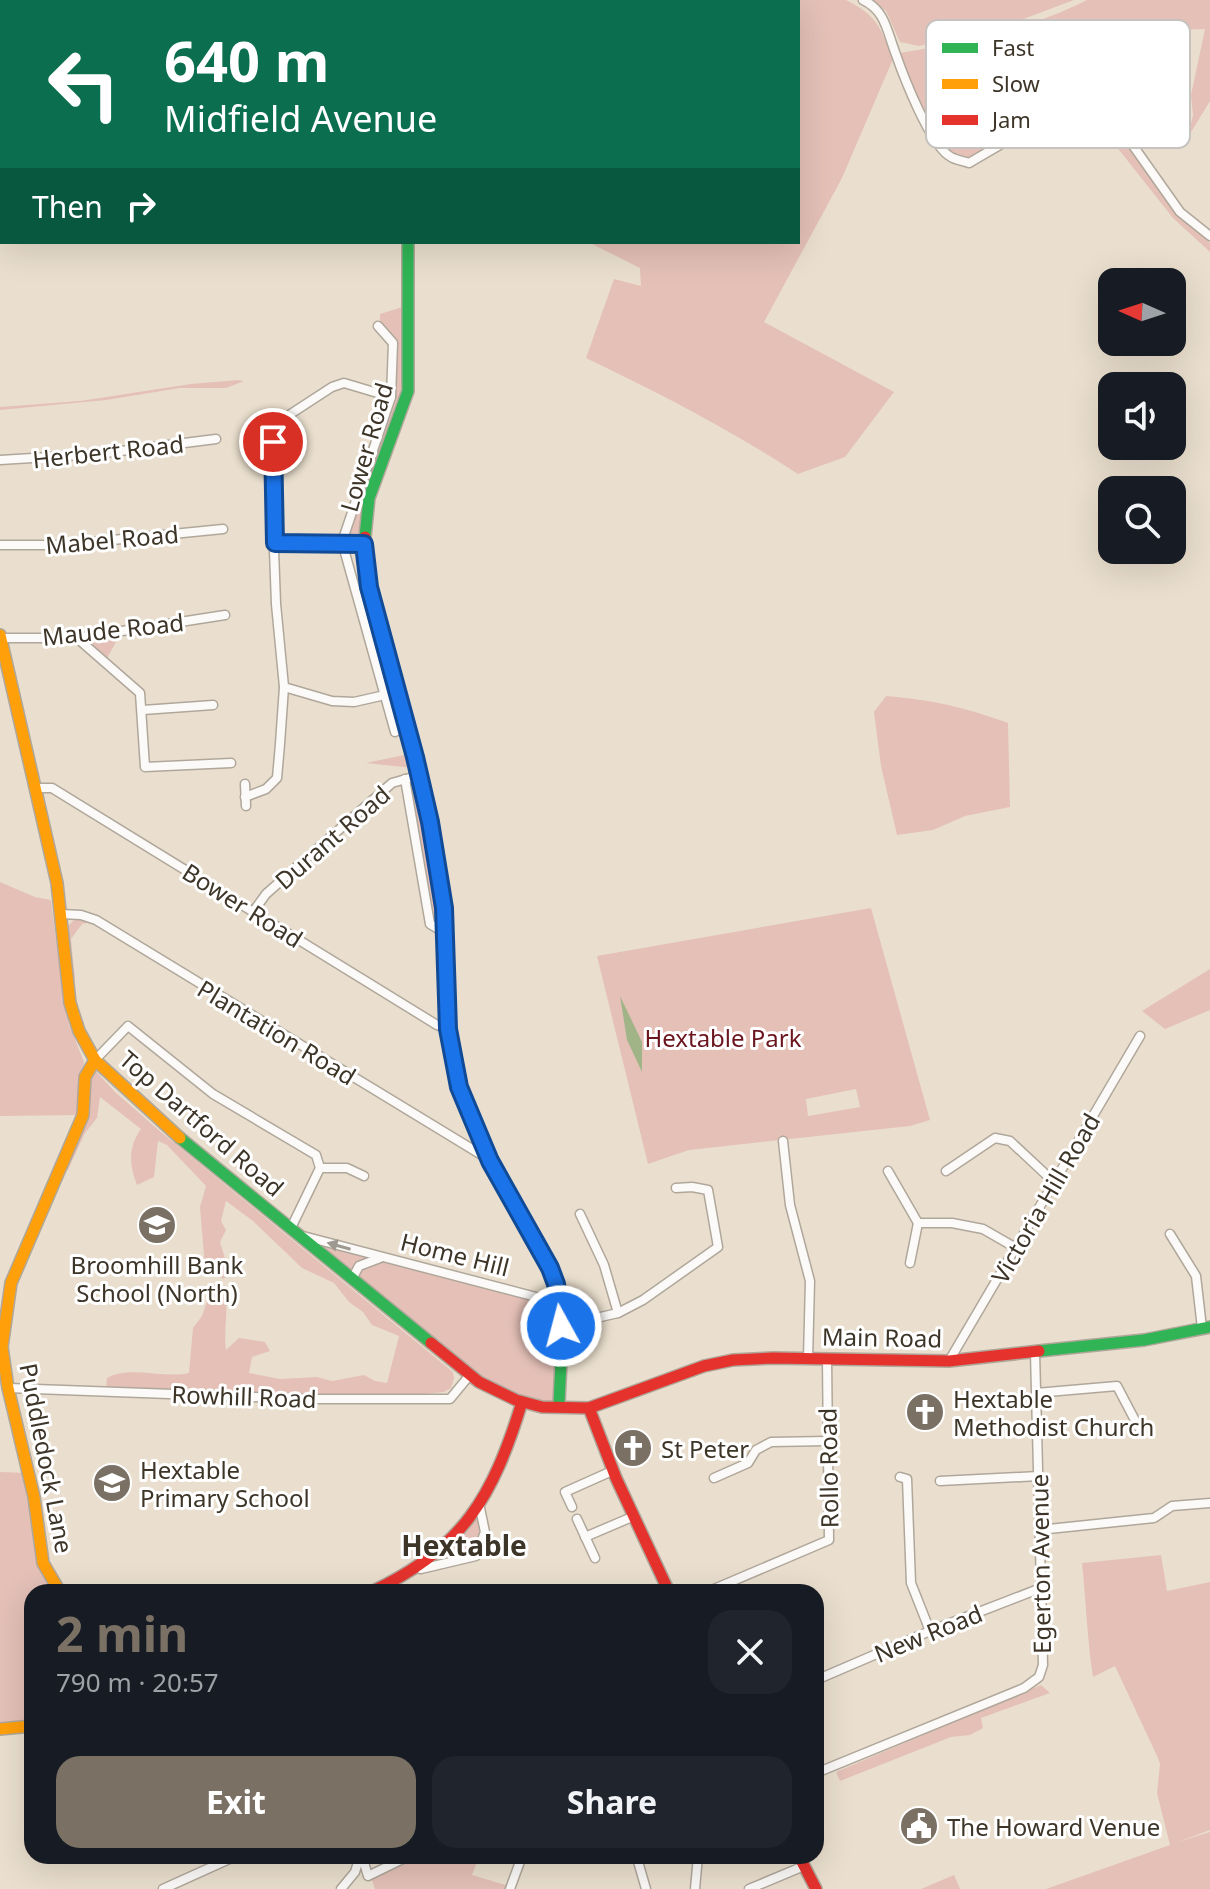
<!DOCTYPE html>
<html lang="en">
<head>
<meta charset="utf-8">
<style>
	:root { --surface:#171b24; --page:#20242c; --text:#f1f3f6; --muted:#9ea1a6; --accent:#7a7063 }
	body { margin:0; font-family:"Noto Sans",sans-serif; background:var(--page); color:var(--text); height:100vh; display:flex; flex-direction:column; font-size:30px; white-space:nowrap }
	* { box-sizing:border-box; margin:0 }
	p { font-size:26px; color:var(--muted) }
	.icon { flex:none; width:44px; height:44px; fill:none; stroke:currentColor; stroke-width:2; stroke-linecap:round; stroke-linejoin:round }
	.map { position:relative; flex:1; overflow:hidden }
	.side { position:absolute; left:24px; top:1584px; width:800px; height:280px; display:flex; flex-direction:column; background:var(--surface); border-radius:24px; box-shadow:0 8px 32px #0002 }
	.side>* { flex:none }
	.top-card { position:absolute; left:0px; top:0px; width:800px; height:244px; box-shadow:0 8px 32px #0002; background:#0b6e4f; color:#fff; overflow:hidden }
	.needle { width:52px; rotate:273deg }
	.fabs { position:absolute; left:1098px; top:268px; display:grid; gap:16px }
	.fabs a { display:grid; place-items:center; width:88px; height:88px; border-radius:16px; background:var(--surface); box-shadow:0 8px 32px #0002; font-size:40px }
	.pin { position:absolute; display:grid; place-items:center; width:68px; height:68px; color:#fff; margin:-34px; border:4px solid #fff; border-radius:50%; box-shadow:0 2px 8px #0007 }
	.me { position:absolute; width:88px; margin:-44px; rotate:353deg; stroke-linejoin:round; filter:drop-shadow(0 0 6px #0008) }
	.turn { display:flex; align-items:center; gap:28px; height:168px; padding:0 32px; font-size:36px }
	.turn .icon { width:104px; height:104px; stroke-width:2.5 }
	.turn b { display:block; font-size:56px; line-height:68px }
	.then { display:flex; align-items:center; height:76px; padding:0 32px; background:#0003; gap:16px; font-size:30px }
	.round { display:grid; place-items:center; flex:none; width:84px; height:84px; border-radius:24px; background:var(--page) }
	.overview { display:flex; align-items:center; justify-content:space-between; height:136px; padding:0 32px }
	h1 { font-size:48px; font-weight:700; line-height:60px; color:var(--accent) }
	.primary-button { display:flex; gap:16px; margin-top:auto; padding:16px 32px }
	.primary-button a { flex:1; height:92px; border-radius:24px; background:var(--accent); color:#fff; font-size:32px; font-weight:700; line-height:92px; text-align:center }
	.primary-button a+a { background:var(--page); color:var(--text) }
	.map>svg:first-child { display:block }
	.green { fill:#e4c0b7; fill-rule:evenodd }
	.water { fill:#a0b487 }
	.lines { fill:none; stroke-linecap:round; stroke-linejoin:round }
	.street-casing { stroke:#b0a79b; stroke-width:11 }
	.fast-casing { stroke:#b0a79b; stroke-width:14 }
	.slow-casing { stroke:#b0a79b; stroke-width:14 }
	.jam-casing { stroke:#b0a79b; stroke-width:14 }
	.street { stroke:#fcfaf8; stroke-width:8 }
	.fast { stroke:#30b455; stroke-width:11 }
	.slow { stroke:#ff9f0a; stroke-width:11 }
	.jam { stroke:#e5322d; stroke-width:11 }
	.oneway { fill:#9d9890 }
	.route-casing { stroke:#114b97; stroke-width:20 }
	.route { stroke:#1a73e8; stroke-width:14 }
	.labels { text-anchor:middle; dominant-baseline:central; stroke-width:6; stroke-linejoin:round; paint-order:stroke }
	.street-label { font-size:24px; fill:#3e3529; stroke:#fff }
	.park-label { font-size:24px; fill:#6b161e; stroke:#fff }
	.poi-label { font-size:24px; fill:#3e3529; stroke:#fff; text-anchor:start }
	.quarter-label { font-size:28px; font-weight:bold; fill:#3e3529; stroke:#fff }
	.key { fill:#fff; stroke:#c5c2bf; stroke-width:2 }
	.key-label { font-size:22px; fill:#3e3529 }
</style>
</head>
<body>
<div class="map">
<svg width="1210" height="1889" viewBox="0 0 1210 1889">
	<rect width="100%" height="100%" fill="#eadfce"/>
	<g class="green">
		<path d="M0 0H328V2H2V230Z"/>
		<path d="M341 0H846C879 17 879 26 893 59L842 178 764 322 894 392 845 457 798 474C731 430 659 393 586 358L614 279 641 286 640 268 588 242H798V2Z"/>
		<path d="M872 0H1074L997 29 919 46 900 42 886 11Z"/>
		<path d="M1087 0H1210V101L1188 137 1193 115 1191 95 1205 29 1151 31 1131 70 1118 111 1156 182 1177 212 1210 243V252L1173 218 1116 146 1126 138 1080 123 1022 132 969 163 948 156 922 111 900 53C963 43 1030 29 1087 0Z"/>
		<path d="M409 305 408 379 375 479 364 543 342 542 392 397 393 337 380 323V314Z"/>
		<path d="M238 380 244 381 226 388H180L106 400 0 410V407L80 401 191 384Z"/>
		<path d="M122 631 105 662 77 638Z"/>
		<path d="M886 696C933 700 964 707 1008 723L1010 807 965 816 933 830 897 835 881 766 874 712Z"/>
		<path d="M409 754 413 768 366 763Z"/>
		<path d="M413 781 419 792 440 906V921L437 923 432 914 410 783Z"/>
		<path d="M0 882 35 897 51 900 64 1002 69 1024 84 1062 82 1074 83 1115 0 1116Z"/>
		<path d="M871 908 930 1120 910 1126 689 1150 648 1164 597 956ZM856 1089 860 1107 808 1116 806 1099Z"/>
		<path d="M75 919 90 922 82 924 71 939 75 979 70 980 66 928Z"/>
		<path d="M1210 969V1010L1165 1029 1142 1011Z"/>
		<path d="M93 1068 115 1092 161 1132 453 1372 454 1378 451 1388 444 1392 425 1394H301L106 1388 107 1378C129 1365 164 1379 189 1373L193 1328 202 1316 213 1284 224 1286C230 1303 223 1330 226 1350L239 1338 265 1342 270 1351 252 1357 249 1373 280 1379 317 1377 332 1381 364 1375 375 1381 387 1383 399 1336 372 1325 363 1312 349 1302 334 1283 302 1268 253 1221 226 1201 221 1221 226 1230 220 1242 230 1275 223 1279 205 1267 200 1207 206 1186 167 1145 158 1141 154 1177 137 1185C129 1165 128 1147 141 1129L100 1097 97 1118 85 1133 68 1170 64 1168 87 1079Z"/>
		<path d="M299 1235 559 1303V1405L542 1407 498 1391Z"/>
		<path d="M0 1472 27 1473 42 1563 59 1592H32V1726L0 1729Z"/>
		<path d="M479 1510 484 1532 475 1556 417 1569Z"/>
		<path d="M1161 1555 1167 1591 1210 1582V1830L1178 1842 1210 1832V1889H1046L1170 1845 1157 1793 1160 1764 1158 1758 1115 1666 1093 1677C1087 1639 1086 1601 1082 1563Z"/>
		<path d="M1041 1685 1050 1693 981 1718 983 1728 970 1735 951 1737 840 1781 836 1772Z"/>
		<path d="M412 1856H479L472 1875 509 1886 510 1889H375L372 1880Z"/>
		<path d="M954 1875 960 1889H921Z"/>
	</g>
	<path class="water" d="M620 996 642 1042V1072L627 1040Z"/>
	<g class="lines">
		<g class="street-casing">
			<g id="street">
				<path d="M863 0C885 10 887 31 895 52 903 75 930 146 951 157 956 160 963 161 969 163L1022 132 1080 123 1127 137 1180 212 1210 236"/>
				<path d="M378 326 393 343 391 397 342 542 395 732"/>
				<path d="M0 460 97 454 216 439"/>
				<path d="M275 543 364 544"/>
				<path d="M0 545H62L223 529"/>
				<path d="M1 638H77L225 615"/>
				<path d="M77 638 140 693 145 767 231 763"/>
				<path d="M284 687 332 701 354 702 385 695"/>
				<path d="M143 710 213 705"/>
				<path d="M405 779 430 924 445 933"/>
				<path d="M245 784 246 806"/>
				<path d="M36 788H52L437 1025 448 1029"/>
				<path d="M245 797 266 789 277 778 280 744 284 687 276 604 273 523V448L277 431 289 415 332 387 344 383 391 397"/>
				<path d="M253 912 266 894 392 783 420 775"/>
				<path d="M61 914 81 915 96 920 490 1160"/>
				<path d="M95 1060 128 1026 213 1094 316 1155 320 1168 291 1228"/>
				<path d="M783 1141 790 1205 810 1281 808 1359"/>
				<path d="M320 1168H347L364 1176"/>
				<path d="M888 1171 918 1223H952L983 1229 1016 1248"/>
				<path d="M946 1171 995 1138 1010 1141 1055 1183"/>
				<path d="M580 1214 604 1265 618 1313"/>
				<path d="M1170 1234 1196 1276 1202 1328"/>
				<path d="M303 1236 559 1303"/>
				<path d="M910 1263 918 1223"/>
				<path d="M352 1279 359 1266 380 1258"/>
				<path d="M561 1326 618 1313 643 1300 718 1247 708 1190 692 1187 676 1188"/>
				<path d="M949 1361 1140 1036"/>
				<path d="M8 1388 307 1399H450L469 1376"/>
				<path d="M1036 1393 1117 1386 1139 1428"/>
				<path d="M900 1477 907 1479 911 1583 930 1631"/>
				<path d="M714 1478 748 1463 756 1450 771 1442 828 1441"/>
				<path d="M940 1481 1039 1476"/>
				<path d="M572 1507 565 1492 612 1471"/>
				<path d="M577 1519 595 1558"/>
				<path d="M1039 1530 1154 1518 1172 1506 1210 1503"/>
				<path d="M585 1537 632 1517"/>
				<path d="M421 1569 476 1556 485 1532 480 1508"/>
				<path d="M707 1592 829 1540 827 1359"/>
				<path d="M816 1680 930 1631 1041 1588"/>
				<path d="M816 1773 1024 1688 1039 1677 1043 1665 1035 1352"/>
				<path d="M362 1856 368 1876 409 1856"/>
				<path d="M637 1858 646 1889"/>
				<path d="M163 1889 236 1856"/>
				<path d="M341 1889 355 1872 360 1856"/>
				<path d="M510 1889 522 1856"/>
				<path d="M695 1889 698 1856"/>
				<path d="M749 1889 804 1866"/>
			</g>
		</g>
		<g class="fast-casing">
			<g id="fast">
				<path d="M365 537 369 498 408 391V242"/>
				<path d="M454 1063C464 1113 489 1159 514 1202 530 1228 549 1255 556 1284 566 1323 560 1366 559 1406"/>
				<path d="M180 1138 431 1343"/>
				<path d="M1039 1351 1144 1340 1210 1327"/>
			</g>
		</g>
		<g class="slow-casing">
			<g id="slow">
				<path d="M328 0V2"/>
				<path d="M0 635 57 883 70 1003 79 1031 95 1060 180 1138"/>
				<path d="M60 1592 43 1563 34 1497 8 1388 2 1347 11 1283 83 1115 85 1077 95 1060"/>
				<path d="M0 1729 32 1726"/>
			</g>
		</g>
		<g class="jam-casing">
			<g id="jam">
				<path d="M365 537V562C393 675 429 789 444 905 450 958 444 1010 454 1063"/>
				<path d="M431 1343 479 1382 516 1400 542 1407 589 1408 704 1366 733 1360 773 1358 949 1361 1039 1351"/>
				<path d="M589 1408 616 1478 669 1592"/>
				<path d="M371 1592C463 1549 493 1497 522 1402"/>
				<path d="M799 1856 816 1889"/>
			</g>
		</g>
		<use href="#street" class="street"/>
		<use href="#fast" class="fast"/>
		<use href="#slow" class="slow"/>
		<use href="#jam" class="jam"/>
	</g>
	<defs><path id="oneway-solid" d="M-6-.8H1V-3.2L6.5 0L1 3.2V.8H-6Z" transform="scale(2)"/></defs>
	<use class="oneway" href="#oneway-solid" transform="translate(339 1246) rotate(-164)"/>
	<g class="lines">
		<g class="route-casing">
			<path id="route" d="M273 442 275 543 364 544 369 587 415 757 430 822 444 908 448 1029 459 1087 490 1161 550 1268 556 1284 561 1326"/>
		</g>
		<use href="#route" class="route"/>
	</g>
	<defs>
		<g id="school-disc" transform="scale(2)"><circle r="9.5" fill="#7a7063" stroke="#fff"/><path d="M0-5L7-2L0 1L-7-2ZM-4 1L0 2.5L4 1V4Q0 6-4 4Z" fill="#fff"/></g>
		<g id="church-disc" transform="scale(2)"><circle r="9.5" fill="#7a7063" stroke="#fff"/><path d="M-1.2-6h2.4v3.5h3.3v2.4h-3.3V6h-2.4V-.1h-3.3v-2.4h3.3Z" fill="#fff"/></g>
		<g id="civic-disc" transform="scale(2)"><circle r="9.5" fill="#7a7063" stroke="#fff"/><path d="M-.6-6.5H3V-4.5H.6V-3L4-1V1h2V6H-6V1h2V-1L-.6-3ZM-1.2 2.5V6h2.4V2.5Z" fill="#fff"/></g>
	</defs>
	<g fill-rule="evenodd">
		<use href="#school-disc" x="157" y="1225"/>
		<use href="#church-disc" x="925" y="1412"/>
		<use href="#church-disc" x="633" y="1448"/>
		<use href="#school-disc" x="112" y="1483"/>
		<use href="#civic-disc" x="919" y="1826"/>
	</g>
	<g class="labels">
		<g class="street-label">
			<text transform="translate(366 447) rotate(-74)">Lower Road</text>
			<text transform="translate(108 451) rotate(-6)">Herbert Road</text>
			<text transform="translate(112 539) rotate(-5)">Mabel Road</text>
			<text transform="translate(113 629) rotate(-6)">Maude Road</text>
			<text transform="translate(332 837) rotate(-41)">Durant Road</text>
			<text transform="translate(243 905) rotate(32)">Bower Road</text>
			<text transform="translate(277 1032) rotate(31)">Plantation Road</text>
			<text transform="translate(202 1123) rotate(41)">Top Dartford Road</text>
			<text transform="translate(1045 1198) rotate(-60)">Victoria Hill Road</text>
			<text transform="translate(455 1254) rotate(14)">Home Hill</text>
			<text transform="translate(882 1337) rotate(1)">Main Road</text>
			<text transform="translate(244 1396) rotate(2)">Rowhill Road</text>
			<text transform="translate(47 1458) rotate(79)">Puddledock Lane</text>
			<text transform="translate(828 1468) rotate(-91)">Rollo Road</text>
			<text transform="translate(1040 1564) rotate(-91)">Egerton Avenue</text>
			<text transform="translate(928 1633) rotate(-22)">New Road</text>
		</g>
		<g class="park-label">
			<text x="723" y="1037">Hextable Park</text>
		</g>
		<g class="poi-label">
			<text x="157" y="1264" text-anchor="middle">Broomhill Bank<tspan x="157" dy="28">School (North)</tspan></text>
			<text x="953" y="1398">Hextable<tspan x="953" dy="28">Methodist Church</tspan></text>
			<text x="661" y="1448">St Peter</text>
			<text x="140" y="1469">Hextable<tspan x="140" dy="28">Primary School</tspan></text>
			<text x="947" y="1826">The Howard Venue</text>
		</g>
		<g class="quarter-label">
			<text x="464" y="1545">Hextable</text>
		</g>
	</g>
	<rect x="926" y="20" width="264" height="128" rx="12" class="key"/>
	<rect x="942" y="43" width="36" height="10" fill="#30b455"/>
	<rect x="942" y="79" width="36" height="10" fill="#ff9f0a"/>
	<rect x="942" y="115" width="36" height="10" fill="#e5322d"/>
	<g class="key-label">
		<text x="992" y="56">Fast</text>
		<text x="992" y="92">Slow</text>
		<text x="992" y="128">Jam</text>
	</g>
</svg>
<div class="fabs">
<a><svg class="needle" viewBox="-14 -14 28 28"><path d="M0-13l5 13h-10z" fill="#e53935"/><path d="M0 13l5-13h-10z" fill="#9ea1a6"/></svg></a>
<a><svg class="icon" aria-label="sound" viewBox="0 0 24 24"><path d="M4 9h4l5-4v14l-5-4H4zM17 9q2 3 0 6"/></svg></a>
<a><svg class="icon" aria-label="search" viewBox="0 0 24 24"><circle cx="10" cy="10" r="6"/><path d="M15 15l6 6"/></svg></a>
</div>
<div class="pin" style="left:273px;top:442px;background:#d93025"><svg class="icon" aria-label="arrive" viewBox="0 0 24 24"><path d="M6 21V4h12l-3 4 3 4H6"/></svg></div>
<svg class="me" style="left:561px;top:1326px" viewBox="-20 -20 40 40"><circle r="17" fill="#1a73e8" stroke="#fff" stroke-width="3"/><path d="M0-11L8 9 0 5-8 9z" fill="#fff"/></svg>
<div class="top-card">
<div class="turn"><svg class="icon" aria-label="left" viewBox="0 0 24 24"><path d="M17 20v-9H6M10 6l-5 5 5 5"/></svg><div><b>640 m</b>Midfield Avenue</div></div>
<div class="then">Then<svg class="icon" aria-label="right" viewBox="0 0 24 24"><path d="M7 20v-9h11M14 6l5 5-5 5"/></svg></div>
</div>
<section class="side">
<div class="overview"><div><h1>2 min</h1><p>790 m · 20:57</p></div><a class="round"><svg class="icon" aria-label="close" viewBox="0 0 24 24"><path d="M6 6l12 12M18 6L6 18"/></svg></a></div>
<div class="primary-button"><a>Exit</a><a>Share</a></div>
</section>
</div>
</body>
</html>
